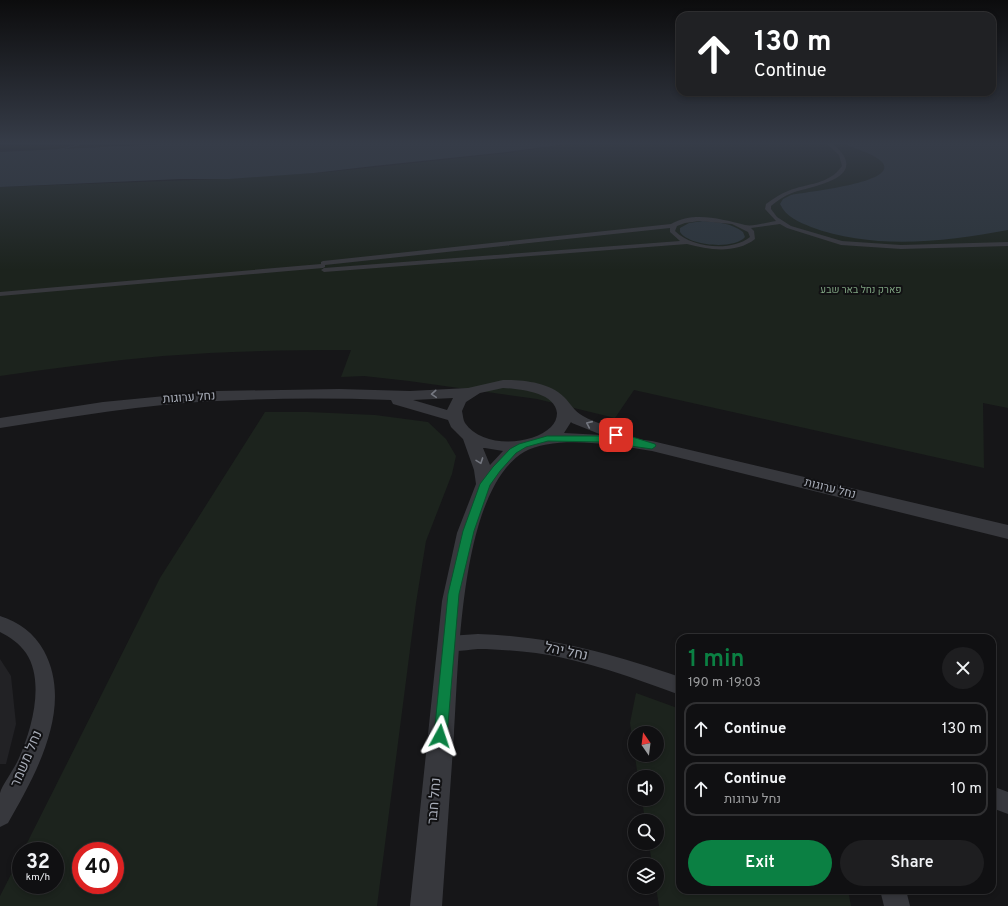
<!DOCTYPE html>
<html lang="en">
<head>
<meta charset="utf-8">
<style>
	:root { --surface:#101012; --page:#1e1e20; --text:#f1f3f6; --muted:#9c9d9f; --line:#303032; --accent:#0b8043 }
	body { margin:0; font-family:Overpass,Heebo,sans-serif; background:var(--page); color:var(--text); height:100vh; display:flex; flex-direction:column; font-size:15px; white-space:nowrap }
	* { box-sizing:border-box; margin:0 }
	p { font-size:13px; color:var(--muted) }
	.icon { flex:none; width:22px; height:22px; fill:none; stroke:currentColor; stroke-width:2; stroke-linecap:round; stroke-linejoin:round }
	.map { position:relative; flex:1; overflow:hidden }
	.details { position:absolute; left:676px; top:634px; width:320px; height:260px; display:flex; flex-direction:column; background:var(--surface); border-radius:12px; box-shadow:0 2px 6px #0003,0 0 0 1px var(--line) }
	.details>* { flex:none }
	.banner { position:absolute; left:676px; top:12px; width:320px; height:84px; border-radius:12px; box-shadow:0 2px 6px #0003,0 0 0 1px var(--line); background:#202124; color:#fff; overflow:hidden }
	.needle { width:26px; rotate:346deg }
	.buttons { position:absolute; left:628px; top:726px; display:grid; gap:8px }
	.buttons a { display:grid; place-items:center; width:36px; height:36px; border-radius:50%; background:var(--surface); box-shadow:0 2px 6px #0003,0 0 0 1px var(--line); font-size:20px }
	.speed { position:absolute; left:12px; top:842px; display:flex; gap:8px; font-size:20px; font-weight:700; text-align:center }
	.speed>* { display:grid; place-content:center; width:52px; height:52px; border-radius:50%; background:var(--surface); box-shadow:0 2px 6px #0003,0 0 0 1px var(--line); line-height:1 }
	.speed small { font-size:10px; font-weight:400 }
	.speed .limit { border:6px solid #d22; background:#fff; color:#111 }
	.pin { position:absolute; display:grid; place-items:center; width:34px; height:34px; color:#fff; margin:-17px; border-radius:8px; box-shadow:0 2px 6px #0006 }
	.me { position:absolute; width:44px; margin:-22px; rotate:5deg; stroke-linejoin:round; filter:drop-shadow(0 0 3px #0008) }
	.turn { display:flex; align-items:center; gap:14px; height:84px; padding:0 12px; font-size:18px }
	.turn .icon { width:52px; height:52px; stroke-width:2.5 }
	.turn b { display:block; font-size:28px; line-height:34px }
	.round { display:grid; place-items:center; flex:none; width:42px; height:42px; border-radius:21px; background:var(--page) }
	.overview { display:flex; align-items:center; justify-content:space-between; height:68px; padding:0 12px }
	h1 { font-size:24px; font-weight:600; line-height:30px; color:var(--accent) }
	.cta { display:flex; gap:8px; margin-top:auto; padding:8px 12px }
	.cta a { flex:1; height:46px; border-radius:24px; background:var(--accent); color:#fff; font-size:16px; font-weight:600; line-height:46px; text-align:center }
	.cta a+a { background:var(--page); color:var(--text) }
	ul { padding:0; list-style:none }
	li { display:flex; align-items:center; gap:12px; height:54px; margin:0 8px 6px; padding:0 4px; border:2px solid var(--line); border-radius:12px }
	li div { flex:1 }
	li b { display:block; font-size:15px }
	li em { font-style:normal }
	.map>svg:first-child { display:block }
	.built { fill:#222225 }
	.green { fill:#1c231d; fill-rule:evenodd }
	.water { fill:#2c353c }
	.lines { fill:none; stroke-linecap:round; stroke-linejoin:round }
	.stream { fill:#2c353c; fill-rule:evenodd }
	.pedestrian { fill:#37383d; fill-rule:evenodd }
	.minor { fill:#37383d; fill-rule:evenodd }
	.tertiary { fill:#37383d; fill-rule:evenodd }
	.oneway { stroke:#757881 }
	.route { fill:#0b8043; stroke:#07532c }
	.labels { text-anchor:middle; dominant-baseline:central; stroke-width:4; stroke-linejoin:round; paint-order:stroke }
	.far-park-label { font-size:10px; fill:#7fa381; stroke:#111113 }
	.street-label { font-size:12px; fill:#a8adb8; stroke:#111113 }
	.near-street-label { font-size:14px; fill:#a8adb8; stroke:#111113 }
</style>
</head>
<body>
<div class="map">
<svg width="1008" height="906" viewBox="0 0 1008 906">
	<rect width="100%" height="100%" fill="#161618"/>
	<path class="built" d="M0 659 11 676 16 724 6 764H0Z"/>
	<g class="green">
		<path d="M577 143H1008V408L983 403 984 468 634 390 615 418 537 399 409 381 364 376 341 377 351 350C288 350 226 351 163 356 108 361 54 368 0 376V187L220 179 328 172 508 153Z"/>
		<path d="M265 412H308L375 415 428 422 446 439 456 456 452 474 426 541 416 603 377 906H0V896L21 855V885H55V851H23L160 578ZM81 851H115V885H81Z"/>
		<path d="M636 693 680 709V890H848L851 906H659L656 887H657V865H652L649 843H657V821H645L642 799H657V777H638L630 723ZM635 733H657V755H635Z"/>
	</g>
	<g class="water">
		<path d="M185 143H574L507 152 374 166 314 173 229 179H181L0 187V152Z"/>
		<path d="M842 143H1008V230C945 242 872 250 811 227 799 222 786 217 780 204L783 199 791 195C802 192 904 183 881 161 871 152 854 149 842 143Z"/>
		<path d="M703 221C716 222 732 223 743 232L745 237C734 250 689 246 680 232V228L689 223Z"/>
	</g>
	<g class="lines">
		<path class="stream" d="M84 143H89L51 152 50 151Z"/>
		<path class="pedestrian" d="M826 143C832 143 837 147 841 152 864 180 807 187 792 193 784 196 777 201 771 206V209L777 217 791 226 842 241 901 245 1008 242V246L901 249 841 245 787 228 780 224 751 228 754 231 755 239C736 254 709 250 687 244L324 272 321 270 324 268 680 241 670 232V228L325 265V267L323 268 0 296V292L321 264V262L323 261 671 224C694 211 721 219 745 225 753 227 767 222 776 221L765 209 766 204C773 199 780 194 788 191 807 183 829 185 842 166L839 155ZM700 221 732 224 748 232 750 237C731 252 692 248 675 231L677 226 685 223Z"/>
		<g class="minor">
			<path d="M0 616C19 622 34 633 44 651 74 707 36 774 8 823L0 827C0 818 0 801 0 793 2 785 15 768 19 758 32 729 45 681 26 653 19 643 10 637 0 632Z"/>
			<path d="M478 634C551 636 612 654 680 677V695C633 678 586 660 536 653 517 651 497 649 478 649 466 650 453 653 441 649L439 644 441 639 448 636Z"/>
			<path d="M992 786 1008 792V814L992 808Z"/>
			<path d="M880 890H906L910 906H884Z"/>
		</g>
		<path class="tertiary" d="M503 380C523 380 549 382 564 397 571 404 574 411 583 416 595 423 609 426 621 431L623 434 621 437 652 441 1008 525V539L652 451C618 445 555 434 524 452 459 491 459 664 454 734 450 791 446 849 442 906H410L442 601 457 533 476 484 474 470 463 439 451 427 448 420 393 404 391 400C333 398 275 398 217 401 145 404 72 417 0 428V418L103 402 217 391 339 389 410 391 468 388ZM503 388C519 389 555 392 557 413 557 418 555 423 551 427 531 446 482 448 465 423 463 420 463 415 462 411L466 402 480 393ZM453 398 447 410 413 400ZM571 422 572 423 602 435 564 433ZM483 448H485L503 451 490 465Z"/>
	</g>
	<defs><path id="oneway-chevron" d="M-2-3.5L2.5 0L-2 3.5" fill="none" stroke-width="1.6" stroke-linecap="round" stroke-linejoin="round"/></defs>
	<g class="oneway">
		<use href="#oneway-chevron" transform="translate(434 394) rotate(176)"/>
		<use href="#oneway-chevron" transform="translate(589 424) rotate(-156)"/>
		<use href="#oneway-chevron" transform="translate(480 461) rotate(70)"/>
	</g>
	<linearGradient id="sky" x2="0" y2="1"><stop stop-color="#0c0c0d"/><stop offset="0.53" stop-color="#363c48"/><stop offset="1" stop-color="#363c48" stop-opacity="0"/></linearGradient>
	<rect width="1008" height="270" fill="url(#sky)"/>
	<path class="route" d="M616 432 655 444 656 446 652 449 602 442 548 441 526 447 516 453 500 471 490 485 474 531 459 594 447 736 445 741 440 743 436 741 434 736 448 594 463 531 480 484 493 467 510 449 519 444 547 436H602L620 439 612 435Z"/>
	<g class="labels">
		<g class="far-park-label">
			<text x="861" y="290">פארק נחל באר שבע</text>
		</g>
		<g class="street-label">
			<text transform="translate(189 398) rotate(-4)">נחל ערוגות</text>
			<text transform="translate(830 489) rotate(14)">נחל ערוגות</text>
		</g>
		<g class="near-street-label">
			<text transform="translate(566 652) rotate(12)">נחל יהל</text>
			<text transform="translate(27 759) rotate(-67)">נחל משמר</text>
			<text transform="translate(435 801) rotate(-85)">נחל חבר</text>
		</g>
	</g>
</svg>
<div class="buttons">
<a><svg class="needle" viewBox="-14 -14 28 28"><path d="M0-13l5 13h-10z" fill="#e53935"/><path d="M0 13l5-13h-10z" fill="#9c9d9f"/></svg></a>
<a><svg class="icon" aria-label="sound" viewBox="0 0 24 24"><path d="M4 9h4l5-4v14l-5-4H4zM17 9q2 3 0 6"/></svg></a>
<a><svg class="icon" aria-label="search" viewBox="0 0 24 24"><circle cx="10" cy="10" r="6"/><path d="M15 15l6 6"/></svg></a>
<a><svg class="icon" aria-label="layers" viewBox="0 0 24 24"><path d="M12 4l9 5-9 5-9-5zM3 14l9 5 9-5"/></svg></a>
</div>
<div class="speed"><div>32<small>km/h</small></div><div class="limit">40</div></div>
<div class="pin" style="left:616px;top:435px;background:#d93025"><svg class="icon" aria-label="arrive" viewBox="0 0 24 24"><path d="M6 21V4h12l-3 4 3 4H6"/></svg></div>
<svg class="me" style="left:440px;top:736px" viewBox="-20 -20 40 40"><path d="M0-17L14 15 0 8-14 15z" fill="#0b8043" stroke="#fff" stroke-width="4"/></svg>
<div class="banner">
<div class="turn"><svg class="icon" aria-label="ahead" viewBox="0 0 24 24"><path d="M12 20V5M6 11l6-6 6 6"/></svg><div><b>130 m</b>Continue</div></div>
</div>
<section class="details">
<div class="overview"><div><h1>1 min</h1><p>190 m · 19:03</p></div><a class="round"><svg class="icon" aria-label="close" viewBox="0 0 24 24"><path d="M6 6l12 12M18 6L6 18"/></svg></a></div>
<ul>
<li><svg class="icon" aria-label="ahead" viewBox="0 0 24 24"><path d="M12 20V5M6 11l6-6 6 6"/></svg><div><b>Continue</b></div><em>130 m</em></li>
<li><svg class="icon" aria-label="ahead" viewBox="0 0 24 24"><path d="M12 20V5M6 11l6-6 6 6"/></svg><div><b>Continue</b><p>נחל ערוגות</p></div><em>10 m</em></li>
</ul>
<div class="cta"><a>Exit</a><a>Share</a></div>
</section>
</div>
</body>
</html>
